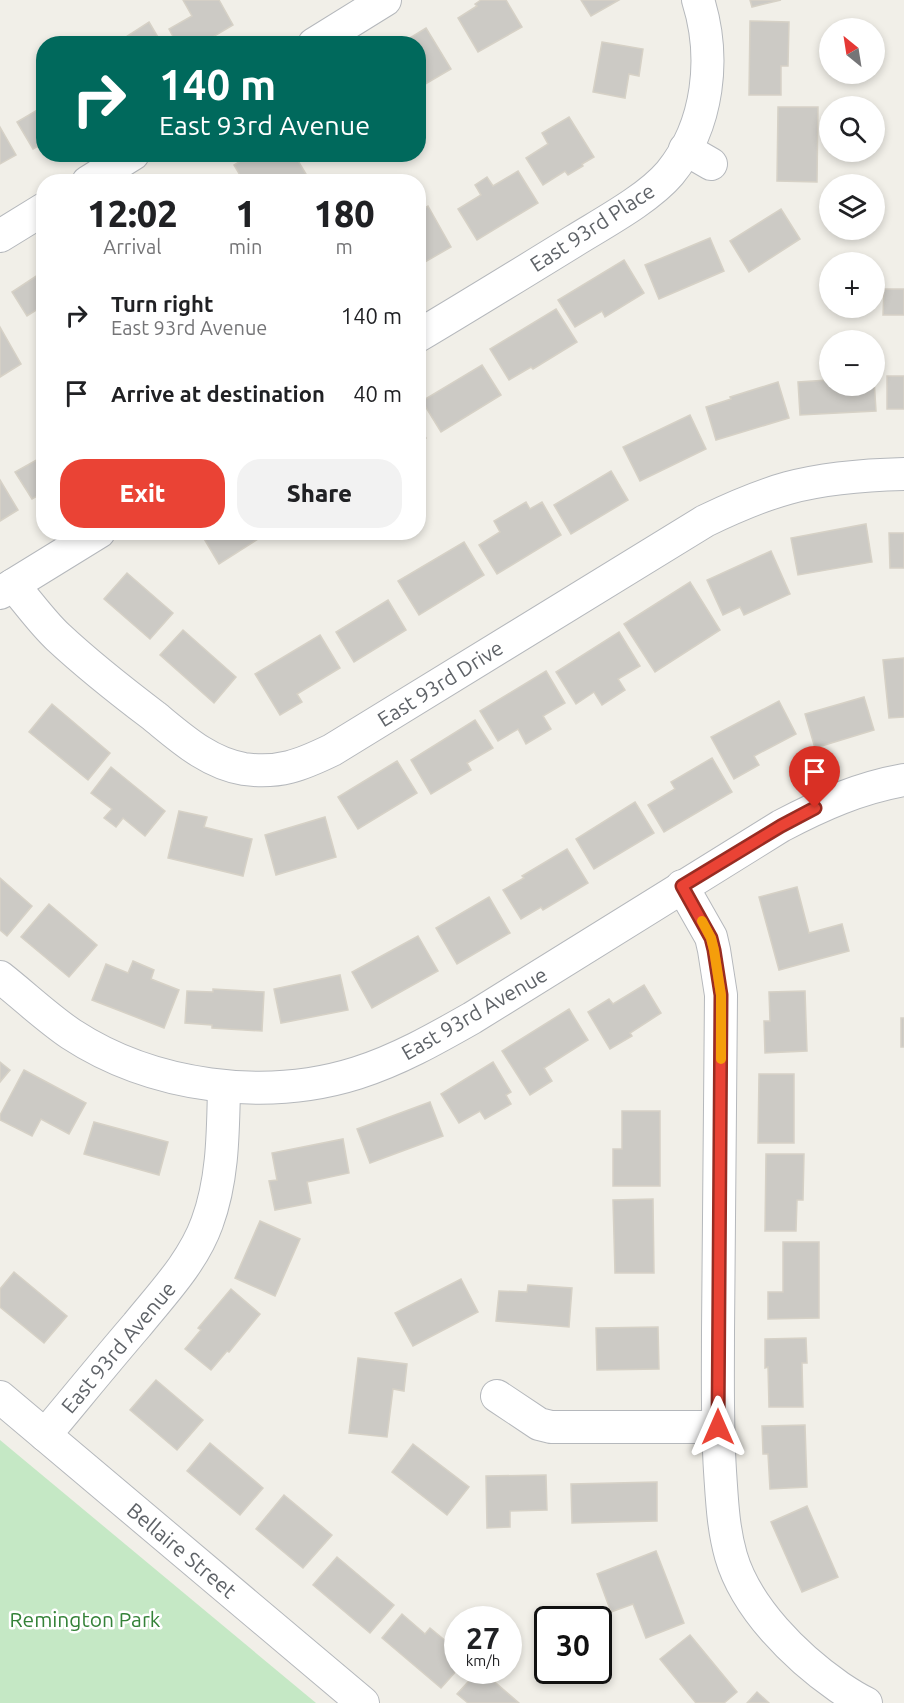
<!DOCTYPE html>
<html lang="en">
<head>
<meta charset="utf-8">
<style>
	:root { --surface:#fff; --page:#f2f2f2; --text:#202124; --muted:#757577; --accent:#ea4335 }
	body { margin:0; font-family:Ubuntu,sans-serif; background:var(--page); color:var(--text); height:100vh; display:flex; flex-direction:column; font-size:22px; white-space:nowrap }
	* { box-sizing:border-box; margin:0 }
	p { font-size:20px; color:var(--muted) }
	.icon { flex:none; width:33px; height:33px; fill:none; stroke:currentColor; stroke-width:2; stroke-linecap:round; stroke-linejoin:round }
	.map { position:relative; flex:1; overflow:hidden }
	.side { position:absolute; left:36px; top:174px; width:390px; height:366px; display:flex; flex-direction:column; background:var(--surface); border-radius:24px; box-shadow:0 3px 9px #0003 }
	.side>* { flex:none }
	.banner { position:absolute; left:36px; top:36px; width:390px; height:126px; border-radius:24px; box-shadow:0 3px 9px #0003; background:#00695c; color:#fff; overflow:hidden }
	.needle { width:39px; rotate:330deg }
	.buttons { position:absolute; left:819px; top:18px; display:grid; gap:12px }
	.buttons a { display:grid; place-items:center; width:66px; height:66px; border-radius:50%; background:var(--surface); box-shadow:0 3px 9px #0003; font-size:30px }
	.speed { position:absolute; left:444px; top:1606px; display:flex; gap:12px; font-size:30px; font-weight:700; text-align:center }
	.speed>* { display:grid; place-content:center; width:78px; height:78px; border-radius:50%; background:var(--surface); box-shadow:0 3px 9px #0003; line-height:1 }
	.speed small { font-size:15px; font-weight:400 }
	.speed .limit { border:3px solid #111; border-radius:9px; background:#fff; color:#111 }
	.pin { position:absolute; display:grid; place-items:center; width:51px; height:51px; color:#fff; margin:-62px -26px; border-radius:50% 50% 50% 0; rotate:-45deg; box-shadow:0 0 6px #0007 }
	.pin .icon { rotate:45deg }
	.me { position:absolute; width:66px; margin:-33px; rotate:0deg; stroke-linejoin:round; filter:drop-shadow(0 0 4px #0008) }
	.turn { display:flex; align-items:center; gap:21px; height:126px; padding:0 24px; font-size:27px }
	.turn .icon { width:78px; height:78px; stroke-width:2.5 }
	.turn b { display:block; font-size:42px; line-height:51px }
	.eta { display:flex; justify-content:space-evenly; align-items:center; height:102px; text-align:center }
	.eta b { font-size:36px; font-weight:800; line-height:42px }
	.primary-button { display:flex; gap:12px; margin-top:auto; padding:12px 24px }
	.primary-button a { flex:1; height:69px; border-radius:24px; background:var(--accent); color:#fff; font-size:24px; font-weight:800; line-height:69px; text-align:center }
	.primary-button a+a { background:var(--page); color:var(--text) }
	ul { padding:0; list-style:none }
	li { display:flex; align-items:center; gap:18px; height:78px; padding:0 24px }
	li div { flex:1 }
	li b { display:block; font-size:22px }
	li em { font-style:normal }
	.map>svg:first-child { display:block }
	.green { fill:#c5e8c5 }
	.building { fill:#cccac5; stroke:#d6d1c6; stroke-width:1.5 }
	.lines { fill:none; stroke-linecap:round; stroke-linejoin:round }
	.minor-casing { stroke:#b5b8bc; stroke-width:34 }
	.minor { stroke:#fff; stroke-width:32 }
	.route-casing { stroke:#982c22; stroke-width:15 }
	.route { stroke:#ea4335; stroke-width:10 }
	.slow { stroke:#f59e0b; stroke-width:10 }
	.labels { text-anchor:middle; dominant-baseline:central; stroke-width:5; stroke-linejoin:round; paint-order:stroke }
	.street-label { font-size:21px; fill:#5f6368; stroke:#fff }
	.park-label { font-size:21px; fill:#348238; stroke:#fff }
</style>
</head>
<body>
<div class="map">
<svg width="904" height="1703" viewBox="0 0 904 1703">
	<rect width="100%" height="100%" fill="#f1efe8"/>
	<path class="green" d="M0 1440 316 1703H0Z"/>
	<g class="building">
		<path d="M183 0H219L233 25 201 44H177L169 29 192 16Z"/>
		<path d="M481 0H506L522 27 478 52 458 18 477 6 475 4Z"/>
		<path d="M581 0H619L591 16Z"/>
		<path d="M750 0H781L752 7Z"/>
		<path d="M750 21 789 22 788 66H781V95H749Z"/>
		<path d="M149 22 162 44H115Z"/>
		<path d="M426 28 451 69 422 86 418 80V44H400Z"/>
		<path d="M602 42 643 49 639 76 629 74 625 98 593 92Z"/>
		<path d="M44 106V143L33 149 17 122Z"/>
		<path d="M778 107H818L817 182 777 181Z"/>
		<path d="M569 117 594 157 582 164 583 166 568 175 565 171 543 185 526 158 548 144 542 133Z"/>
		<path d="M0 127 16 155 0 164Z"/>
		<path d="M252 154H294L306 174 294 182H277L273 176 264 182H244L234 165Z"/>
		<path d="M518 171 538 203 477 240 458 209 481 195 475 185 487 177 493 186Z"/>
		<path d="M428 206 451 247 418 266V212Z"/>
		<path d="M781 209 800 239 749 272 730 241Z"/>
		<path d="M710 238 724 271 659 299 645 265Z"/>
		<path d="M624 260 644 293 605 317 602 311 575 327 558 300Z"/>
		<path d="M44 271V305L27 316 12 292Z"/>
		<path d="M884 289H904V315H883Z"/>
		<path d="M556 309 577 342 533 369 531 367 509 380 490 349Z"/>
		<path d="M0 327 21 364 0 377Z"/>
		<path d="M482 365 501 395 441 432 422 401Z"/>
		<path d="M827 374H830V386H874V378L876 411 800 415 798 382 828 380Z"/>
		<rect x="887" y="376" width="17" height="33"/>
		<path d="M778 382 789 418 716 440 706 407 731 399 730 397Z"/>
		<path d="M690 415 706 449 640 481 623 447Z"/>
		<path d="M418 426 426 438 418 443Z"/>
		<path d="M44 447V492L32 499 15 472 42 457 38 451Z"/>
		<path d="M611 471 628 500 571 534 554 505Z"/>
		<path d="M0 480 18 510 0 521Z"/>
		<path d="M526 502 530 509 542 502 561 535 497 574 479 545 500 532 494 521Z"/>
		<path d="M866 524 872 562 798 575 791 538Z"/>
		<path d="M200 532H269L219 564Z"/>
		<path d="M889 533H904V568H890Z"/>
		<path d="M464 542 484 575 419 615 398 581Z"/>
		<path d="M771 551 790 594 744 615 740 607 723 615 707 580Z"/>
		<path d="M127 573 173 613 150 639 104 599Z"/>
		<path d="M690 582 720 630 655 672 624 624Z"/>
		<path d="M388 600 406 630 354 662 336 632Z"/>
		<path d="M183 630 236 677 214 703 160 655Z"/>
		<path d="M619 632 640 666 618 679 625 690 602 705 594 692 576 704 556 672Z"/>
		<path d="M320 635 340 668 297 694 302 702 280 715 255 674Z"/>
		<path d="M904 658V717L889 718 883 660Z"/>
		<path d="M546 671 565 703 543 716 551 729 526 744 518 729 498 741 480 711Z"/>
		<path d="M864 697 874 730 815 748 805 714Z"/>
		<path d="M779 701 796 734 754 756 759 765 734 779 711 737Z"/>
		<path d="M52 704 110 753 88 780 29 732Z"/>
		<path d="M475 720 493 748 467 763 471 770 431 794 411 760Z"/>
		<path d="M712 758 732 792 664 832 648 805 675 789 671 782Z"/>
		<path d="M397 761 417 793 358 829 338 797Z"/>
		<path d="M111 767 165 811 145 836 123 818 116 827 104 818 112 809 91 793Z"/>
		<path d="M635 802 654 833 594 869 576 839Z"/>
		<path d="M179 811 207 817 204 827 252 839 243 876 168 858Z"/>
		<path d="M325 817 336 857 276 875 265 835Z"/>
		<path d="M567 849 588 883 543 910 541 907 521 919 503 890 524 878 522 876Z"/>
		<path d="M0 878 32 906 7 936 0 930Z"/>
		<path d="M797 887 809 933 842 924 849 951 779 970 759 897Z"/>
		<path d="M489 897 510 933 457 964 436 928Z"/>
		<path d="M49 904 97 945 69 977 21 937Z"/>
		<path d="M418 936 438 971 372 1008 352 972Z"/>
		<path d="M133 961 154 970 151 979 179 990 164 1028 92 1000 106 964 128 973Z"/>
		<path d="M340 975 348 1010 281 1023 274 989Z"/>
		<path d="M644 985 661 1013 630 1033 632 1036 610 1049 588 1012 609 999 613 1004Z"/>
		<path d="M213 989 264 992 262 1031 212 1028V1025L185 1023 187 991 213 992Z"/>
		<path d="M805 991 807 1051 765 1053 764 1021H770L769 992Z"/>
		<path d="M569 1009 588 1040 544 1068 552 1081 530 1095 502 1051Z"/>
		<rect x="901" y="1018" width="3" height="29"/>
		<path d="M0 1062 10 1070 0 1082Z"/>
		<path d="M493 1062 511 1092 506 1095 511 1104 485 1119 480 1111 459 1123 441 1094Z"/>
		<path d="M24 1070 86 1103 69 1134 41 1119 32 1136 0 1120V1115Z"/>
		<path d="M759 1074H794V1143H758Z"/>
		<path d="M430 1102 443 1136 370 1163 357 1129Z"/>
		<path d="M622 1111H660V1186H613V1149H622Z"/>
		<path d="M94 1122 168 1142 159 1175 84 1154Z"/>
		<path d="M343 1139 349 1173 307 1182 311 1203 275 1210 269 1181 277 1180 272 1153Z"/>
		<path d="M766 1154H804L803 1200H797L796 1231H765Z"/>
		<path d="M653 1199 654 1273H615L613 1200Z"/>
		<path d="M260 1221 300 1239 275 1296 235 1278Z"/>
		<path d="M783 1242H819V1318L768 1319V1292H783Z"/>
		<path d="M14 1272 67 1316 44 1343 0 1307V1289Z"/>
		<path d="M461 1279 478 1312 413 1346 395 1313Z"/>
		<path d="M528 1285 572 1288 569 1327 496 1321 499 1291 527 1292Z"/>
		<path d="M231 1289 260 1314 229 1352 227 1351 211 1370 185 1349 201 1330 198 1328Z"/>
		<path d="M658 1327 659 1369 597 1370 596 1328Z"/>
		<path d="M806 1338 807 1363H802L803 1407H769L768 1367 765 1368V1339Z"/>
		<path d="M358 1358 407 1364 404 1391 393 1389 387 1437 349 1433Z"/>
		<path d="M156 1380 203 1420 177 1450 130 1410Z"/>
		<path d="M805 1425 807 1487 770 1489 768 1454H763L762 1426Z"/>
		<path d="M210 1443 263 1488 240 1515 187 1471Z"/>
		<path d="M413 1444 469 1487 447 1515 392 1472Z"/>
		<path d="M546 1475 547 1510 510 1511V1527L487 1528 486 1476Z"/>
		<path d="M657 1482V1521L572 1523 571 1484Z"/>
		<path d="M284 1495 332 1535 303 1568 256 1529Z"/>
		<path d="M807 1506 838 1577 802 1592 771 1522Z"/>
		<path d="M656 1551 684 1623 646 1638 633 1604 611 1612 597 1574Z"/>
		<path d="M337 1557 394 1605 370 1633 313 1585Z"/>
		<path d="M402 1614 425 1634 430 1628 458 1651V1669L441 1688 382 1638Z"/>
		<path d="M690 1635 737 1692 724 1703H696L660 1659Z"/>
		<path d="M478 1671H482L519 1703H468L457 1694Z"/>
		<path d="M757 1692 769 1703H747Z"/>
	</g>
	<g class="lines">
		<g class="minor-casing">
			<g id="minor">
				<path d="M314 44 385 0"/>
				<path d="M685 149 711 164"/>
				<path d="M88 182 133 154"/>
				<path d="M0 236 44 209"/>
				<path d="M418 336C470 305 522 273 574 241 603 223 648 199 670 173 709 125 716 57 698 0"/>
				<path d="M13 585C28 602 42 622 58 637 88 665 121 691 154 716 181 738 208 763 244 769 279 774 301 765 332 750L705 521C732 508 759 496 788 488 825 478 865 475 904 474"/>
				<path d="M0 593 99 532"/>
				<path d="M682 886 711 937 714 950 721 995C720 1107 719 1219 718 1331 718 1378 717 1424 720 1471 722 1500 723 1528 731 1556 746 1608 796 1657 839 1687 848 1693 857 1699 866 1703"/>
				<path d="M0 977C23 995 46 1017 71 1034 152 1087 265 1102 357 1073 398 1060 435 1039 472 1018L781 826C821 805 859 788 904 780"/>
				<path d="M497 1396 539 1424 551 1427H718"/>
				<path d="M0 1397 363 1703"/>
				<path d="M45 1435C76 1398 106 1361 137 1325 162 1294 193 1262 207 1223 223 1180 223 1133 224 1087"/>
			</g>
		</g>
		<use href="#minor" class="minor"/>
	</g>
	<g class="lines">
		<g class="route-casing">
			<path id="route" d="M718 1427 721 995 714 950 711 938 682 886 781 826 815 808"/>
		</g>
		<use href="#route" class="route"/>
		<path class="slow" d="M702 921 711 938 714 950 721 995V1059"/>
	</g>
	<g class="labels">
		<g class="street-label">
			<text transform="translate(592 227) rotate(-33)">East 93rd Place</text>
			<text transform="translate(440 683) rotate(-32)">East 93rd Drive</text>
			<text transform="translate(474 1013) rotate(-30)">East 93rd Avenue</text>
			<text transform="translate(118 1347) rotate(-50)">East 93rd Avenue</text>
			<text transform="translate(182 1550) rotate(40)">Bellaire Street</text>
		</g>
		<g class="park-label">
			<text x="85" y="1619">Remington Park</text>
		</g>
	</g>
</svg>
<div class="buttons">
<a><svg class="needle" viewBox="-14 -14 28 28"><path d="M0-13l5 13h-10z" fill="#e53935"/><path d="M0 13l5-13h-10z" fill="#757577"/></svg></a>
<a><svg class="icon" aria-label="search" viewBox="0 0 24 24"><circle cx="10" cy="10" r="6"/><path d="M15 15l6 6"/></svg></a>
<a><svg class="icon" aria-label="layers" viewBox="0 0 24 24"><path d="M12 4l9 5-9 5-9-5zM3 14l9 5 9-5"/></svg></a>
<a>+</a>
<a>−</a>
</div>
<div class="speed"><div>27<small>km/h</small></div><div class="limit">30</div></div>
<div class="pin" style="left:815px;top:808px;background:#d93025"><svg class="icon" aria-label="arrive" viewBox="0 0 24 24"><path d="M6 21V4h12l-3 4 3 4H6"/></svg></div>
<svg class="me" style="left:718px;top:1427px" viewBox="-20 -20 40 40"><path d="M0-17L14 15 0 8-14 15z" fill="#ea4335" stroke="#fff" stroke-width="4"/></svg>
<div class="banner">
<div class="turn"><svg class="icon" aria-label="right" viewBox="0 0 24 24"><path d="M7 20v-9h11M14 6l5 5-5 5"/></svg><div><b>140 m</b>East 93rd Avenue</div></div>
</div>
<section class="side">
<div class="eta">
<div><b>12:02</b><p>Arrival</p></div>
<div><b>1</b><p>min</p></div>
<div><b>180</b><p>m</p></div>
</div>
<ul>
<li><svg class="icon" aria-label="right" viewBox="0 0 24 24"><path d="M7 20v-9h11M14 6l5 5-5 5"/></svg><div><b>Turn right</b><p>East 93rd Avenue</p></div><em>140 m</em></li>
<li><svg class="icon" aria-label="arrive" viewBox="0 0 24 24"><path d="M6 21V4h12l-3 4 3 4H6"/></svg><div><b>Arrive at destination</b></div><em>40 m</em></li>
</ul>
<div class="primary-button"><a>Exit</a><a>Share</a></div>
</section>
</div>
</body>
</html>
